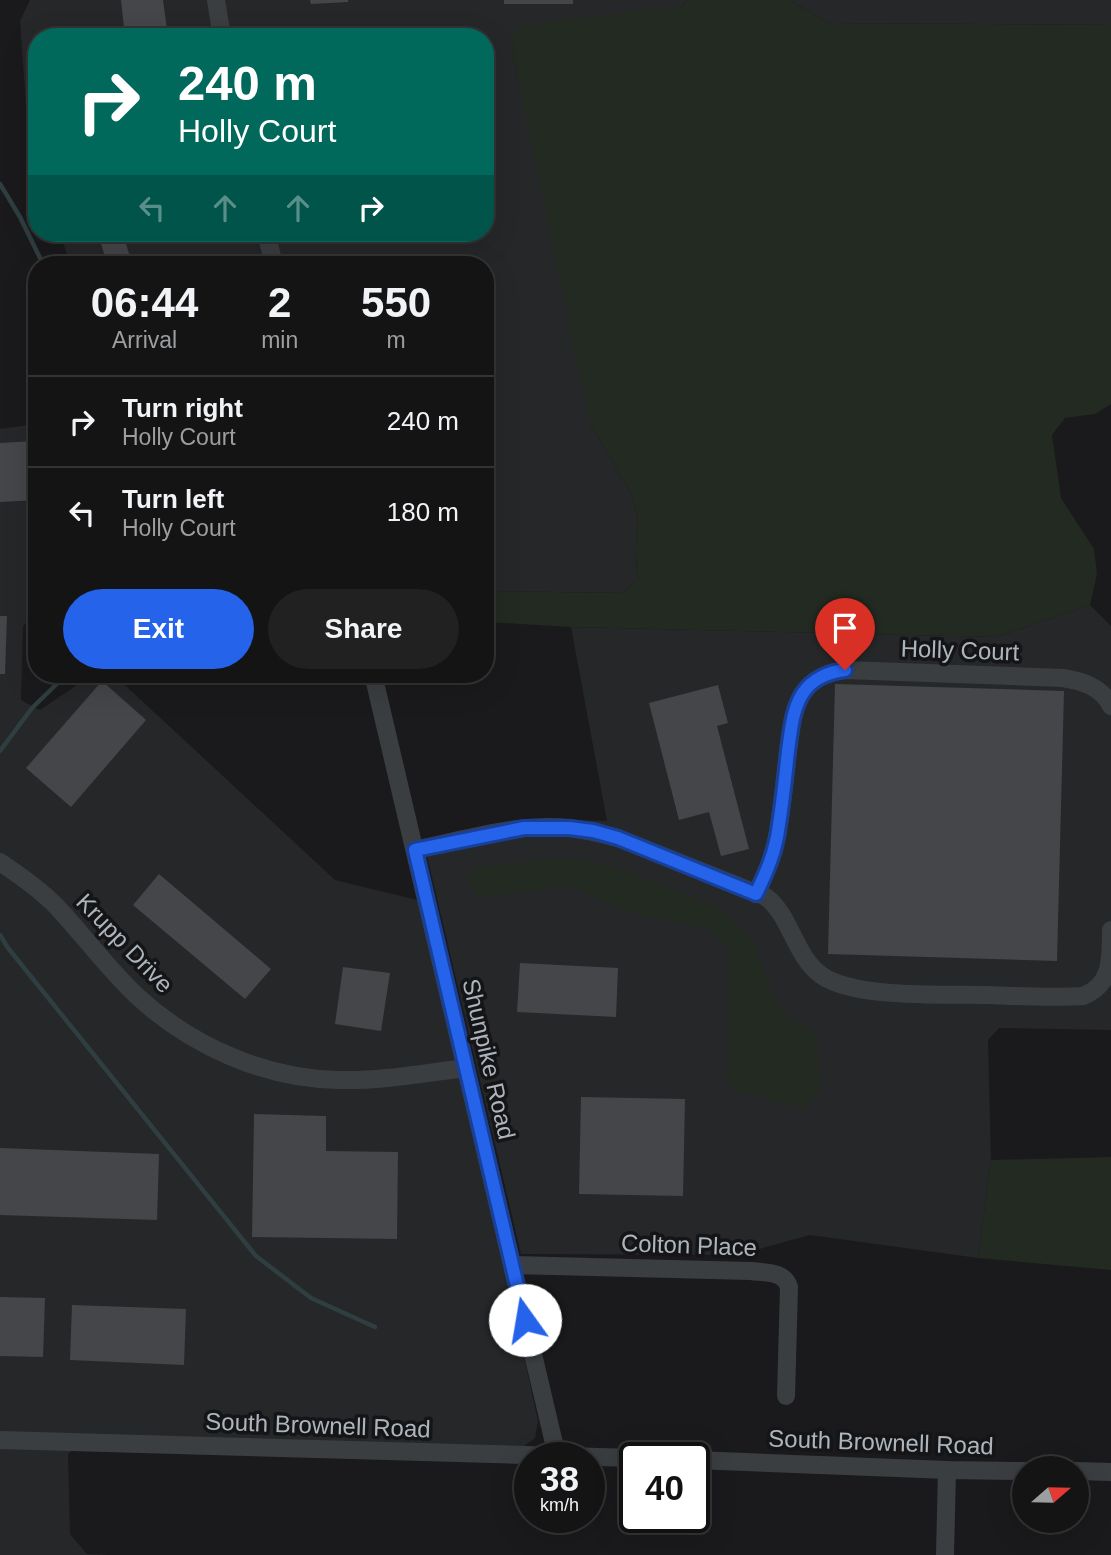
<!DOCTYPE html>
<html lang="en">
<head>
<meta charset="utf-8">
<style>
	:root { --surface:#141415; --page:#212122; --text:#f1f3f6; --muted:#9d9ea0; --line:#333334; --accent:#2563eb }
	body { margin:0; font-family:Helvetica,sans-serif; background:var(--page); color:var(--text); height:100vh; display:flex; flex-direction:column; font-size:26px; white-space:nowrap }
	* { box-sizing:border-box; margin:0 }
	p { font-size:23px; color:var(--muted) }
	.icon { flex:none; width:38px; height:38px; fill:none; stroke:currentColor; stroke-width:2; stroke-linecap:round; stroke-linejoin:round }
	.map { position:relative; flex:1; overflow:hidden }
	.drawer { position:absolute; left:28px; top:256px; width:466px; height:427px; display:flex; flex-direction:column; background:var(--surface); border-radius:28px; box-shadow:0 7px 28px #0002,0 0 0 2px var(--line) }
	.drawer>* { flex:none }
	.guide { position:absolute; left:28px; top:28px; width:466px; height:214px; border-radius:28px; box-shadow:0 7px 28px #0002,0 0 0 2px var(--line); background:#00695c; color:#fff; overflow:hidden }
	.needle { width:46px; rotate:70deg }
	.fabs { position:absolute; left:1012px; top:1456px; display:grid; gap:14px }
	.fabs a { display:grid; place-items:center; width:77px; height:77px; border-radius:50%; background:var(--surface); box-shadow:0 7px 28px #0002,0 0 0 2px var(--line); font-size:35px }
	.speed { position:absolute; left:514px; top:1442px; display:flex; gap:14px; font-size:35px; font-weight:700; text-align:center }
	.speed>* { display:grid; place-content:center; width:91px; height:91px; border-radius:50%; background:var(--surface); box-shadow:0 7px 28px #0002,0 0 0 2px var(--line); line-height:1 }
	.speed small { font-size:18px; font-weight:400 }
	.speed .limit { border:4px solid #111; border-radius:10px; background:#fff; color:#111 }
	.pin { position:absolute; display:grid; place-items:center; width:60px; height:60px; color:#fff; margin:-72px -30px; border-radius:50% 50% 50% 0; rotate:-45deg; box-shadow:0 0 7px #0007 }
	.pin .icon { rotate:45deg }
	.me { position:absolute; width:77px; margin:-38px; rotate:347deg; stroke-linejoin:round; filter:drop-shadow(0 0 5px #0008) }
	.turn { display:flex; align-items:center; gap:24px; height:147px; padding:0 35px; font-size:32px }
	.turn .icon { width:91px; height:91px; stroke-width:2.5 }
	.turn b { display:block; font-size:49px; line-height:60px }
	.lanes { display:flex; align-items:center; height:66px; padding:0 35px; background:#0003; justify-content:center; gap:35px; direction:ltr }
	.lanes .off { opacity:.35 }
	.eta { display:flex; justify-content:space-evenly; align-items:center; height:119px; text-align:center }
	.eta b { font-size:42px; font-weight:800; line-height:49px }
	.action { display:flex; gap:14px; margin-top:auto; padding:14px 35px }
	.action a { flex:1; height:80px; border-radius:42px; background:var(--accent); color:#fff; font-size:28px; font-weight:800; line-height:80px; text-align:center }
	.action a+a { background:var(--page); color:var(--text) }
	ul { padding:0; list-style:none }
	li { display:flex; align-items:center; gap:21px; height:91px; padding:0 35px; border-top:2px solid var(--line) }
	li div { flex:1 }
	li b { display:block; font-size:26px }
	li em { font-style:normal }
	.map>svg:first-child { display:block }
	.built { fill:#262729 }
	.green { fill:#222a21 }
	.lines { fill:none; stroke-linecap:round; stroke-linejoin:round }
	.stream { stroke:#2f3e40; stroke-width:4.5 }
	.building { fill:#444649 }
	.minor { stroke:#3b3e41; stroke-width:18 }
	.route-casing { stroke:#184099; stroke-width:18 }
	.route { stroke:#2563eb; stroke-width:12 }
	.labels { text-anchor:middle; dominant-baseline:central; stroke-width:7; stroke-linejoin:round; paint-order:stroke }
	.street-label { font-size:24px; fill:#acb5bb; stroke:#151517 }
</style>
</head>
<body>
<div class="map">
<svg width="1111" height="1555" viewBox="0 0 1111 1555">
	<rect width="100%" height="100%" fill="#1a1a1c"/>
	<g class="built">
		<path d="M30 0H687L682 6 590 423 632 495 638 519 636 581 622 593 485 591V264H69L61 233H485V37H37V176L30 163 20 21Z"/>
		<path d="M790 0H1111V25L829 23Z"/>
		<path d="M29 425 37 435V612L23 626 21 700 40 710 92 675 113 674 335 880 421 901 502 1255 538 1421 535 1438 523 1447 90 1434 68 1454 70 1534 87 1554 109 1555H0V429Z"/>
		<path d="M1090 605 1111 626V1030L999 1028 988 1040 991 1160 978 1258 810 1235 738 1255 521 1254 423 839 527 819 607 821 571 627 997 637Z"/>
	</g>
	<g class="green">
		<path d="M687 0H790L829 23 1111 25V404L1095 414 1065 418 1052 435 1061 498 1094 549 1097 574 1090 605 997 637 571 627 485 622V591L622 593 636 581 638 518 632 495 590 423 510 41 519 25 682 6Z"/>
		<path d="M562 858 609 865 719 908 752 939 779 1010 817 1035 820 1092 804 1109 735 1090 728 1076V950L710 929 632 913 571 887 478 897 467 882 473 868Z"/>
		<path d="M1111 1157V1270L978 1258 991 1160Z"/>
	</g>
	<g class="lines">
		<g class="stream">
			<path d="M0 184 20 217 43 264"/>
			<path d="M0 751 32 708 67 674"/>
			<path d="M0 935 8 948 256 1256 311 1298 375 1327"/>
		</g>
	</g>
	<g class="building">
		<path d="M121 0H163L168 37H125Z"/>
		<path d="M310 0H348V2L311 4Z"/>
		<rect x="504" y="0" width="69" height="4"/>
		<path d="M98 233H123L132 264H107Z"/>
		<path d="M181 233H216V234L183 242Z"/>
		<path d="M35 441 37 500 0 502V443Z"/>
		<path d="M0 616H7L5 674H0Z"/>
		<path d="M102 681 146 720 71 807 26 768Z"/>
		<path d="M835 684 1064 691 1057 961 828 954Z"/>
		<path d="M718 685 728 723 717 726 749 849 721 856 709 812 679 820 649 703Z"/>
		<path d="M159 874 271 969 245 999 133 905Z"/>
		<path d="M520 963 618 968 616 1017 517 1012Z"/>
		<path d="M343 967 390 973 381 1031 335 1024Z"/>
		<path d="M581 1097 685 1099 683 1196 579 1194Z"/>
		<path d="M254 1114 326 1116V1151L398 1152 397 1239 252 1237Z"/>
		<path d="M0 1148 159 1154 157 1220 0 1215Z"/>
		<path d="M0 1297 45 1298 43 1357 0 1356Z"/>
		<path d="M72 1305 186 1309 184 1365 70 1360Z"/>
	</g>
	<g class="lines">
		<g class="minor">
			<path d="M216 0 222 37"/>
			<path d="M266 233 274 264"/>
			<path d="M373 674 557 1456"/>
			<path d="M415 850C466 839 518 823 570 828 587 830 602 834 618 838L766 897C791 916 794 955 821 975 854 999 945 994 986 995 1018 996 1051 998 1083 996 1111 985 1111 962 1111 930"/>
			<path d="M0 862C20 876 41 890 58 908 85 937 108 969 137 996 191 1046 265 1079 339 1080 382 1081 424 1073 466 1068"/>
			<path d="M756 894C765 875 773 858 777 837 782 809 785 779 788 751 791 731 792 709 803 693 812 679 829 672 845 670L1063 678C1082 681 1102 687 1111 706"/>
			<path d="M513 1265 751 1271C766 1273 784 1271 789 1287L786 1396"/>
			<path d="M0 1440 635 1458"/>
			<path d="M695 1460 947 1470 1024 1471"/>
			<path d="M1076 1471 1111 1472"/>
			<path d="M945 1555 947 1470"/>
		</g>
	</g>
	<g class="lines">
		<g class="route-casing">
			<path id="route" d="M525 1320 415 850 524 828H569L593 831 618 838 756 894C765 875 773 858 777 837 782 809 785 779 788 751 791 731 792 710 803 693 812 679 829 672 845 670"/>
		</g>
		<use href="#route" class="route"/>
	</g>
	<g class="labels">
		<g class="street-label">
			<text transform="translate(960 650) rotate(2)">Holly Court</text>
			<text transform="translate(125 943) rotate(46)">Krupp Drive</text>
			<text transform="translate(489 1059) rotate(77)">Shunpike Road</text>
			<text transform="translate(689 1245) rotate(2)">Colton Place</text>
			<text transform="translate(318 1425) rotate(2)">South Brownell Road</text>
			<text transform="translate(881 1442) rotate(2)">South Brownell Road</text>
		</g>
	</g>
</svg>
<div class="fabs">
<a><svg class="needle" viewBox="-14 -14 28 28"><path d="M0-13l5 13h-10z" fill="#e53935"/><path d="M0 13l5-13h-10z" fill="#9d9ea0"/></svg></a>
</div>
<div class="speed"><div>38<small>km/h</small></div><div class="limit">40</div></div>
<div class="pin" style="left:845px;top:670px;background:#d93025"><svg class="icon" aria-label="arrive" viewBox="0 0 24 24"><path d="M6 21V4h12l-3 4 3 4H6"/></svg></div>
<svg class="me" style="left:525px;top:1320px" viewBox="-20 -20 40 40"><circle r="19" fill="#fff"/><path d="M0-13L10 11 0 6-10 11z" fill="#2563eb"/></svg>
<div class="guide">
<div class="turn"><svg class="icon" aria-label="right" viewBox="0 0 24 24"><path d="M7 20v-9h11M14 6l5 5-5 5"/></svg><div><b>240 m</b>Holly Court</div></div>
<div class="lanes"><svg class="icon off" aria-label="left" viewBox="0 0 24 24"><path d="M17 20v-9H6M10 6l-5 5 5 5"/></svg><svg class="icon off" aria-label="ahead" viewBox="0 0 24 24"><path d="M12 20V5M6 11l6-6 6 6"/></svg><svg class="icon off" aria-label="ahead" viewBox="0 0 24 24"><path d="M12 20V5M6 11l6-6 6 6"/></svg><svg class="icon" aria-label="right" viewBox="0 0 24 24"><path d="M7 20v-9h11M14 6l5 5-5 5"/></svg></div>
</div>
<section class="drawer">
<div class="eta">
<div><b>06:44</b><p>Arrival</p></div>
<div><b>2</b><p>min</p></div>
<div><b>550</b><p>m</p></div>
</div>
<ul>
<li><svg class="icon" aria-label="right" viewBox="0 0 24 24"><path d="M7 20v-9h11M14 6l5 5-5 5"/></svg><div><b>Turn right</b><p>Holly Court</p></div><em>240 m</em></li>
<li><svg class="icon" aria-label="left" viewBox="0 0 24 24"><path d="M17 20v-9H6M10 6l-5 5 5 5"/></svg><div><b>Turn left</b><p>Holly Court</p></div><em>180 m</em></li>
</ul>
<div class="action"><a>Exit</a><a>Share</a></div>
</section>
</div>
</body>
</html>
